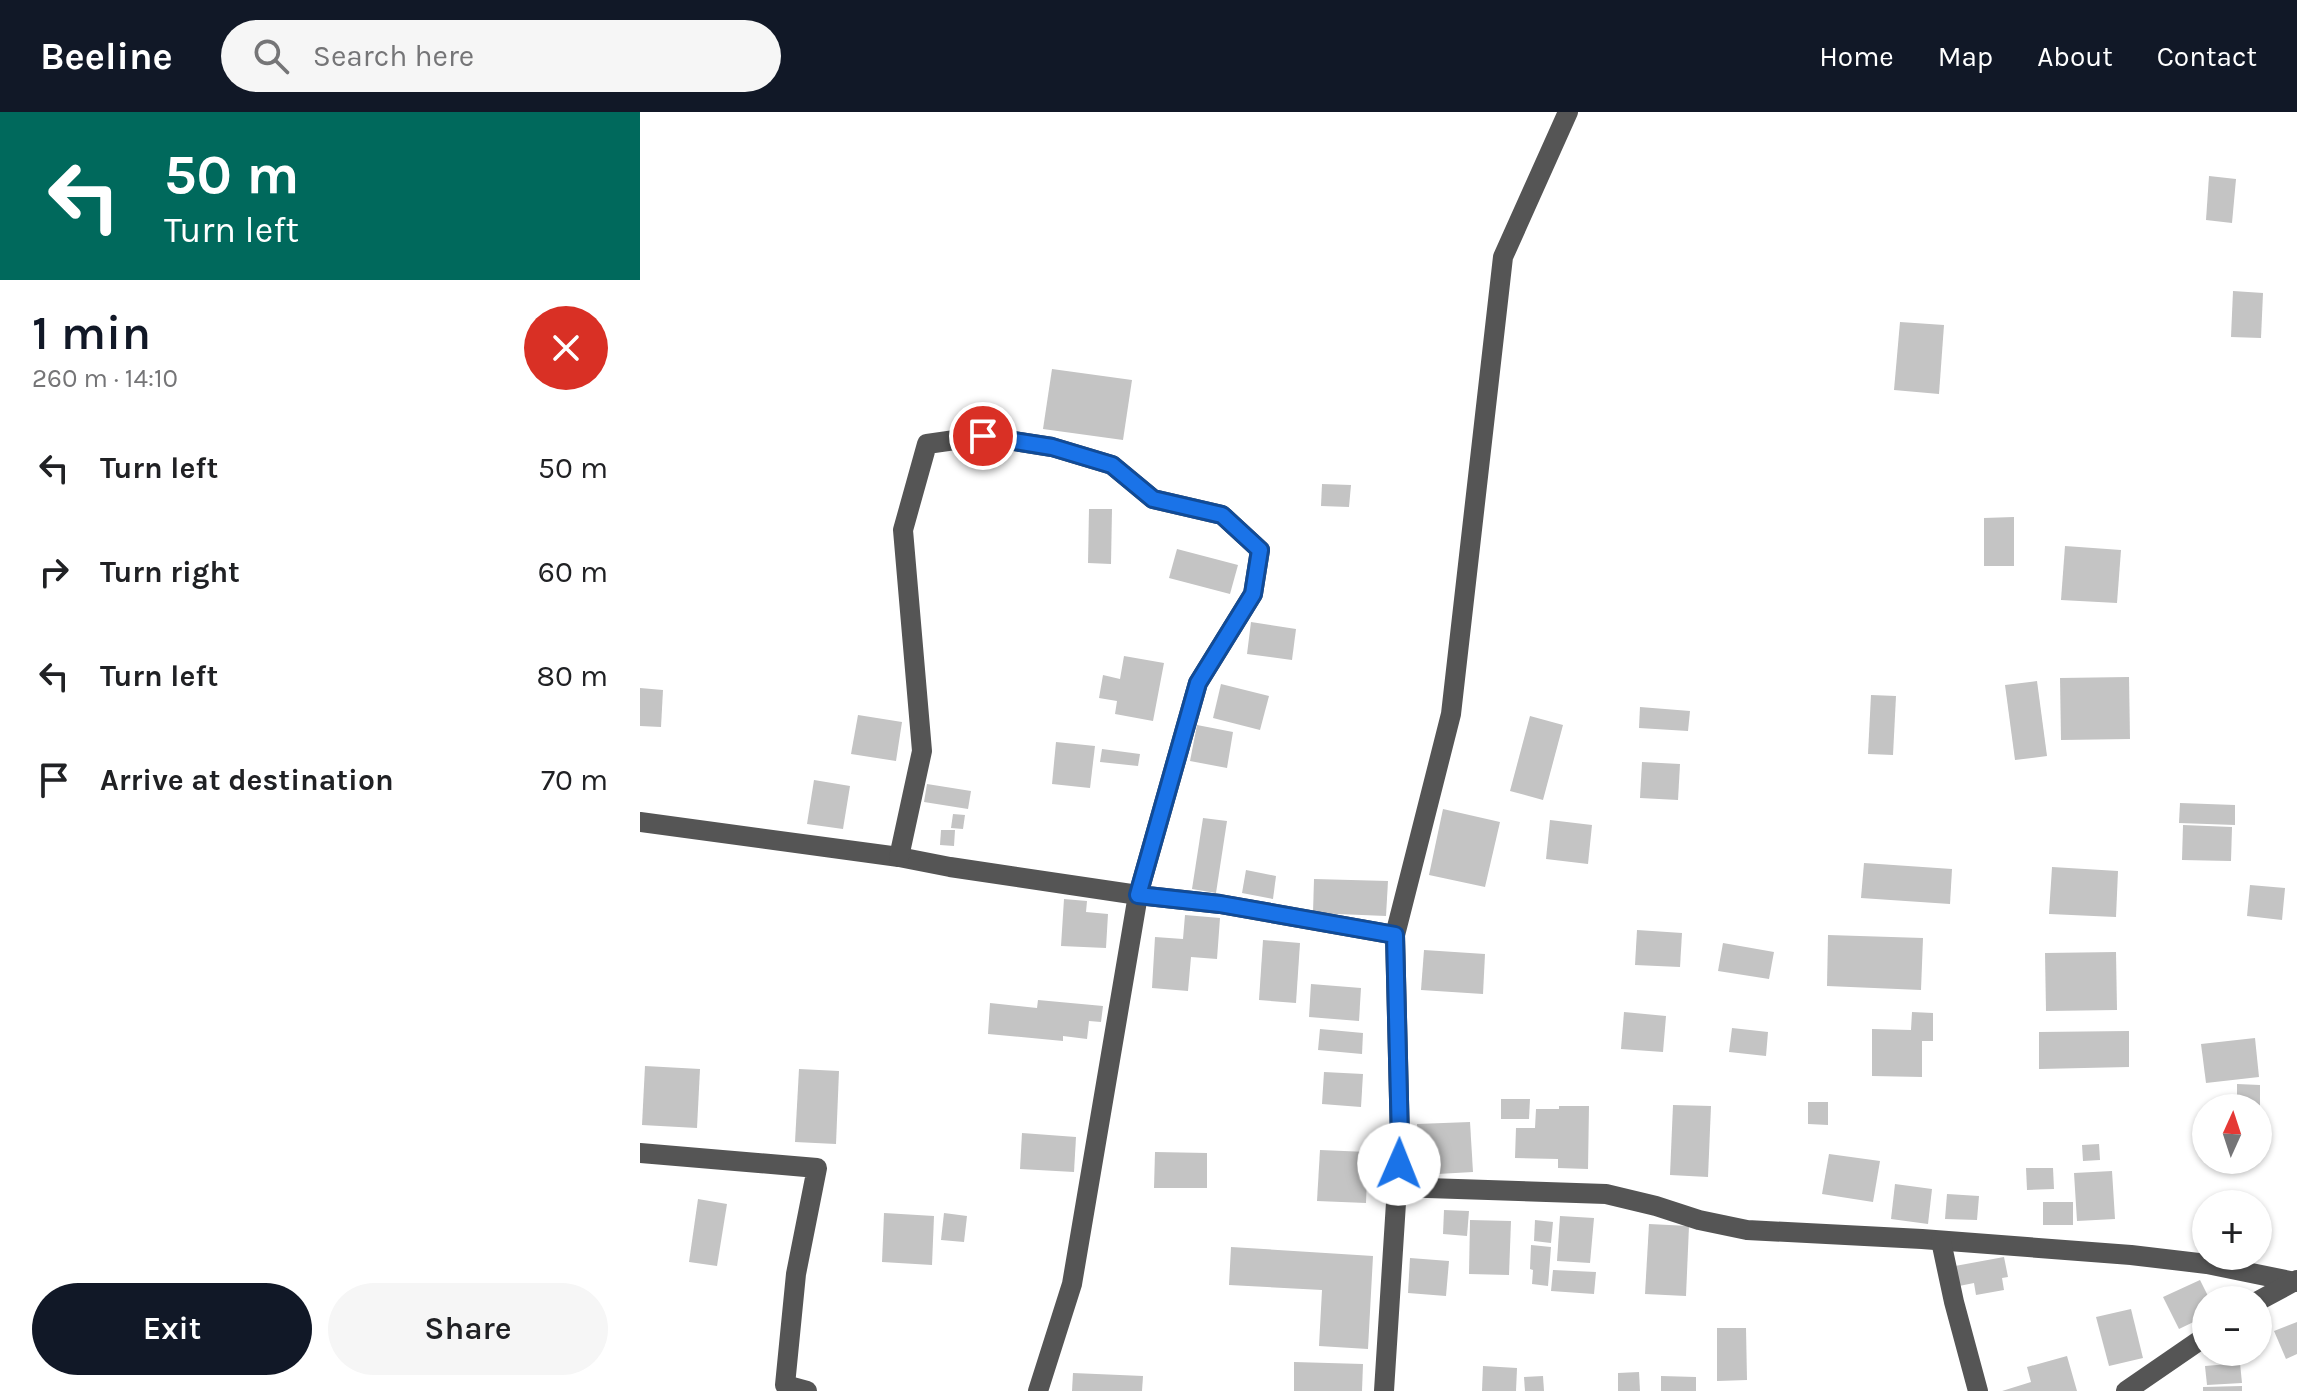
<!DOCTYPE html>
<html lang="en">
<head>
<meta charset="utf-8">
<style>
	:root { --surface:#fff; --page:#f6f6f6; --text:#202124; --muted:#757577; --accent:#111827 }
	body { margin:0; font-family:Karla,sans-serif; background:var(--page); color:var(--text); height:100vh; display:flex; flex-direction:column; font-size:30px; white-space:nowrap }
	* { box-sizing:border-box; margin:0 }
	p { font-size:26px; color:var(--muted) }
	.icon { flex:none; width:44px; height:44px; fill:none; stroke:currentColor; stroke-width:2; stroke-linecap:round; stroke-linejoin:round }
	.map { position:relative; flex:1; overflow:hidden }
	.sheet { display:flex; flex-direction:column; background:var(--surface); width:640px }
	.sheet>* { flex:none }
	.top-card { background:#00695c; color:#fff; overflow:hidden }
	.needle { width:52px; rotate:3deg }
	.controls { position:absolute; left:1552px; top:982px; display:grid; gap:16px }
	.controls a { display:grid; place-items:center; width:80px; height:80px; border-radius:50%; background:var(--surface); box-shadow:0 2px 6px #0004; font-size:40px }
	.pin { position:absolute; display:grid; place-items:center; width:68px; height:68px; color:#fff; margin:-34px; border:4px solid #fff; border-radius:50%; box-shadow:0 2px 8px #0007 }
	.me { position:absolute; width:88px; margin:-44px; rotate:1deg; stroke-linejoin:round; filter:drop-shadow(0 0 6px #0008) }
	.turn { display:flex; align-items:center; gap:28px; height:168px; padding:0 32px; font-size:36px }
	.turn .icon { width:104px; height:104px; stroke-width:2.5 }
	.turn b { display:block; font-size:56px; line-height:68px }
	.round { display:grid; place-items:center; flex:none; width:84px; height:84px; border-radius:42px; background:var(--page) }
	.headline { display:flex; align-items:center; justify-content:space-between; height:136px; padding:0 32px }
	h1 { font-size:48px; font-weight:600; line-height:60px; color:var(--accent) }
	.primary-button { display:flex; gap:16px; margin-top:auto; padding:16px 32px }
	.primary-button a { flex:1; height:92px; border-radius:48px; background:var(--accent); color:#fff; font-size:32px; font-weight:600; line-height:92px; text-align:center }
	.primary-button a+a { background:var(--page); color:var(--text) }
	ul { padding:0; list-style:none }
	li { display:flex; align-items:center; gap:24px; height:104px; padding:0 32px }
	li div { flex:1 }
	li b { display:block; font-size:30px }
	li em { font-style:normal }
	header { display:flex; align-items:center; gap:48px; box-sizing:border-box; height:112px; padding:0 40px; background:var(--accent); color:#fff }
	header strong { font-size:38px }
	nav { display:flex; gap:44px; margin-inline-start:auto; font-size:28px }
	.search { width:560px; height:72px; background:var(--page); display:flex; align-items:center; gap:20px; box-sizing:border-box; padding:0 28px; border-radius:44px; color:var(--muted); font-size:30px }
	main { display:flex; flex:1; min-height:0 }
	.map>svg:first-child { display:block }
	.building { fill:#c4c4c4 }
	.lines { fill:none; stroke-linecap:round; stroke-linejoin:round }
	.minor { stroke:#555; stroke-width:20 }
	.route-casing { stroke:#114b97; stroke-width:20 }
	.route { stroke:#1a73e8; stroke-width:14 }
</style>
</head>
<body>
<header>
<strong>Beeline</strong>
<div class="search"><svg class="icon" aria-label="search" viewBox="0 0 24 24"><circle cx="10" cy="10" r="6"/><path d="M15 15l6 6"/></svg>Search here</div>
<nav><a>Home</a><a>Map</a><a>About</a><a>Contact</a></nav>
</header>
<main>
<section class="sheet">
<div class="top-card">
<div class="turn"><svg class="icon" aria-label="left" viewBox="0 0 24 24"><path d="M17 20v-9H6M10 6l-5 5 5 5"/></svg><div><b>50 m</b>Turn left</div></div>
</div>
<div class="headline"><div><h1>1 min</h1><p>260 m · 14:10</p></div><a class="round" style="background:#d93025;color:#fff"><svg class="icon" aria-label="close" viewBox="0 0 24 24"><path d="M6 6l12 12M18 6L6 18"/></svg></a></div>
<ul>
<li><svg class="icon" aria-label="left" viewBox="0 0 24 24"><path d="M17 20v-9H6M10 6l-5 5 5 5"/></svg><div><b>Turn left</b></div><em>50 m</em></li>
<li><svg class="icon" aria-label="right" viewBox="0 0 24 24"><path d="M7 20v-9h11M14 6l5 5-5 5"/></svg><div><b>Turn right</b></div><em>60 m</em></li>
<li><svg class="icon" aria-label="left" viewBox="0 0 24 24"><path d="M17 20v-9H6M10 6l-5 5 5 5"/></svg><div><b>Turn left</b></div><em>80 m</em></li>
<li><svg class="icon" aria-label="arrive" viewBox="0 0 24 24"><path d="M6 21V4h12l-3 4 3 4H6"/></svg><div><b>Arrive at destination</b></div><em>70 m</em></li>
</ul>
<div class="primary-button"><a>Exit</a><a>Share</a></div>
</section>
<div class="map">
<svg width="1657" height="1279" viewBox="0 0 1657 1279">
	<rect width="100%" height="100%" fill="#fff"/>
	<g class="building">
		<path d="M1569 64 1596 67 1592 111 1566 108Z"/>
		<path d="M1593 179 1623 181 1621 226 1591 225Z"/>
		<path d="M1260 210 1304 213 1299 282 1254 278Z"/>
		<path d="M412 257 492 268 483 328 403 317Z"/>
		<path d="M682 372 711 373 709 395 681 394Z"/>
		<path d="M449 397H472L471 452 448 451Z"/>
		<path d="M1374 405V454H1344V406Z"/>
		<path d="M1425 434 1481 438 1477 491 1421 488Z"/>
		<path d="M537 437 598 453 590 482 529 466Z"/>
		<path d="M611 510 656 517 652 548 607 542Z"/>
		<path d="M484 544 524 551 513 609 475 602 477 589 459 586 463 563 480 567Z"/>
		<path d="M1489 565 1490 627 1421 628 1420 566Z"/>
		<path d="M1397 569 1407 644 1375 648 1365 573Z"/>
		<path d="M581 572 629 584 620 618 573 606Z"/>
		<path d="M0 576 23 578 21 615 0 614Z"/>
		<path d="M1231 583 1256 584 1253 643 1228 642Z"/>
		<path d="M1000 595 1050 599 1048 619 999 616Z"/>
		<path d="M218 603 262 610 256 649 211 642Z"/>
		<path d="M890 604 923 613 903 688 870 679Z"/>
		<path d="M557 613 593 620 587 656 550 649Z"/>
		<path d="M416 630 455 634 450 676 412 672Z"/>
		<path d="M462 637 500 642 498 654 460 650Z"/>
		<path d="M1002 650 1040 652 1038 688 1000 686Z"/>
		<path d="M174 668 210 674 203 717 167 712Z"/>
		<path d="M287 672 331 679 328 697 284 690Z"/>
		<path d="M1540 691 1595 693V713L1539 711Z"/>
		<path d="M803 697 860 710 845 775 789 763Z"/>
		<path d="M313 702 325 703 323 717 311 716Z"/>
		<path d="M563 706 587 709 576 781 552 777Z"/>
		<path d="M910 708 952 713 948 752 906 747Z"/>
		<path d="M1543 713 1592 715 1591 749 1542 748Z"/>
		<path d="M301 718H315L314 734 300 733Z"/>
		<path d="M1224 751 1312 757 1310 792 1221 786Z"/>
		<path d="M1412 755 1478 759 1476 805 1409 802Z"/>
		<path d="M606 758 636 764 633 787 602 781Z"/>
		<path d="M674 767 748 769 746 804 673 801Z"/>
		<path d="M1610 773 1645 776 1642 808 1607 804Z"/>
		<path d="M424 787 447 789 446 800 468 802 466 836 421 834Z"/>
		<path d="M545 803 580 806 577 847 551 845 548 879 512 876 515 825 543 827Z"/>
		<path d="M997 818 1042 821 1040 855 995 853Z"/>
		<path d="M1188 823 1283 826 1281 878 1187 874Z"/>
		<path d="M623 828 660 831 656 891 619 888Z"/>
		<path d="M1083 831 1134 840 1129 867 1078 859Z"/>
		<path d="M784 838 845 842 843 882 781 878Z"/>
		<path d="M1476 840 1477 898 1406 899 1405 841Z"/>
		<path d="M671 872 721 876 719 909 669 905Z"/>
		<path d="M398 888 463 894 461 910 449 909 447 927 423 924V929L348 922 350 891 397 896Z"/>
		<path d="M984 900 1026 904 1023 940 981 937Z"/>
		<path d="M1272 900 1293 901V929H1282V965L1232 964V917L1271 918Z"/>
		<path d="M1092 916 1128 920 1126 944 1089 940Z"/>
		<path d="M680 917 723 921 722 942 678 938Z"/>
		<path d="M1489 919V955L1399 957V920Z"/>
		<path d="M1615 926 1619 965 1566 971 1561 932Z"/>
		<path d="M5 954 60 957 57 1016 2 1013Z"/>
		<path d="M159 957 199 959 196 1032 155 1030Z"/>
		<path d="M684 960 723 962 721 995 682 992Z"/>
		<path d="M1597 972 1620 973V996H1597Z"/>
		<path d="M861 987H890L889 1007H861Z"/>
		<path d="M1168 990H1188V1013L1168 1012Z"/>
		<path d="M1033 993 1071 994 1068 1065 1030 1063Z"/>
		<path d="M919 994H949L948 1057 918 1056V1047L875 1046 876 1016H895L896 997H919Z"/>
		<path d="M830 1010 833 1060 780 1063 777 1012Z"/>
		<path d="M382 1021 436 1025 434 1060 380 1057Z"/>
		<path d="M1459 1032 1460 1048 1443 1049 1442 1033Z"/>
		<path d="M680 1038 728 1040 726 1091 677 1089Z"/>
		<path d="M515 1040 567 1041V1076H514Z"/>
		<path d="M1189 1042 1240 1049 1233 1090 1182 1082Z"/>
		<path d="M1386 1056H1413L1414 1077 1387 1078Z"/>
		<path d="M1472 1059 1475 1107 1437 1109 1434 1061Z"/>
		<path d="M1255 1072 1292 1077 1288 1112 1251 1107Z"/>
		<path d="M1307 1082 1339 1084 1337 1108 1305 1107Z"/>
		<path d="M58 1087 87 1092 77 1154 49 1150Z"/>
		<rect x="1403" y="1090" width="30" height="23"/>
		<path d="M804 1098 829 1099 827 1124 803 1122Z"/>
		<path d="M244 1101 294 1104 292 1153 242 1150Z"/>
		<path d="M304 1101 327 1104 324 1130 301 1128Z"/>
		<path d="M920 1104 954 1106 950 1151 917 1149Z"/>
		<path d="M830 1108 871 1109 869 1163 829 1162Z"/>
		<path d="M895 1108 913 1110 911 1131 894 1129Z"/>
		<path d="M1009 1112 1049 1114 1046 1184 1005 1182Z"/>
		<path d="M891 1133 911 1135 908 1174 892 1172 893 1158 890 1157Z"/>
		<path d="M591 1135 733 1144 728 1237 679 1234 682 1178 589 1173Z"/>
		<path d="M1364 1145 1368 1165 1362 1166 1364 1178 1336 1183 1334 1171 1319 1174 1315 1154Z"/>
		<path d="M770 1146 809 1149 806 1184 768 1181Z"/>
		<path d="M913 1158 956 1160 954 1182 911 1179Z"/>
		<path d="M1560 1168 1570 1188H1566V1204L1539 1217 1523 1185Z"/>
		<path d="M1491 1197 1503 1246 1469 1254 1456 1205Z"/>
		<path d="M1657 1210V1242L1646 1247 1634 1219Z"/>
		<path d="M1077 1216H1106L1107 1268 1077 1269Z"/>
		<path d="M1427 1244 1437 1279H1362L1391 1270 1387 1255Z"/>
		<path d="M654 1250 723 1252 722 1279H654Z"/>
		<path d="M1600 1251 1602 1271 1567 1273 1565 1254Z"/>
		<path d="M843 1254 877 1256 876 1279H842Z"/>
		<path d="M999 1260 1000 1279H978V1261Z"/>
		<path d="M433 1261 503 1264 502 1279H432Z"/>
		<path d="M903 1264 904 1279H885L884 1265Z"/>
		<path d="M1021 1264 1056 1265V1279H1021Z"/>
		<path d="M1602 1274V1279H1563V1275Z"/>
	</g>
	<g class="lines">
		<g class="minor">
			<path d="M0 710 259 745 310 755 498 783 580 792 755 823"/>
			<path d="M259 745 282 639 263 418 287 332 343 324 412 335 472 353 513 387 582 403 620 438 613 482 558 571 498 783 432 1172 398 1279"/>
			<path d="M0 1041 177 1056 156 1162 145 1273 167 1279"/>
			<path d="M757 1075 966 1082 1016 1094 1059 1108 1107 1118 1282 1127 1491 1143 1567 1152 1655 1170"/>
			<path d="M1301 1129 1314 1190 1338 1279"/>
			<path d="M1618 1189 1657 1168"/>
			<path d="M744 1279 760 1028 755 823 811 602 863 145 928 0"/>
			<path d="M1486 1279 1566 1224"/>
		</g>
	</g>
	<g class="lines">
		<g class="route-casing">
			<path id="route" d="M343 324 412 335 472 353 513 387 582 403 620 438 613 482 558 571 498 783 580 792 755 823 760 1028 759 1052"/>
		</g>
		<use href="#route" class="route"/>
	</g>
</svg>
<div class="controls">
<a><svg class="needle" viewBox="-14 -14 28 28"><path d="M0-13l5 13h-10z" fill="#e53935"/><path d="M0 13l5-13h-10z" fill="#757577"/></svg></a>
<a>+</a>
<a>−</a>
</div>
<div class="pin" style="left:343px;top:324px;background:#d93025"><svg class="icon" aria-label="arrive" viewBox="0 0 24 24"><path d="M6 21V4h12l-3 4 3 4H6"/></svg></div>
<svg class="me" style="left:759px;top:1052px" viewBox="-20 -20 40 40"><circle r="19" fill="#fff"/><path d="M0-13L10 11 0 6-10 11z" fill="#1a73e8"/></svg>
</div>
</main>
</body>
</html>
